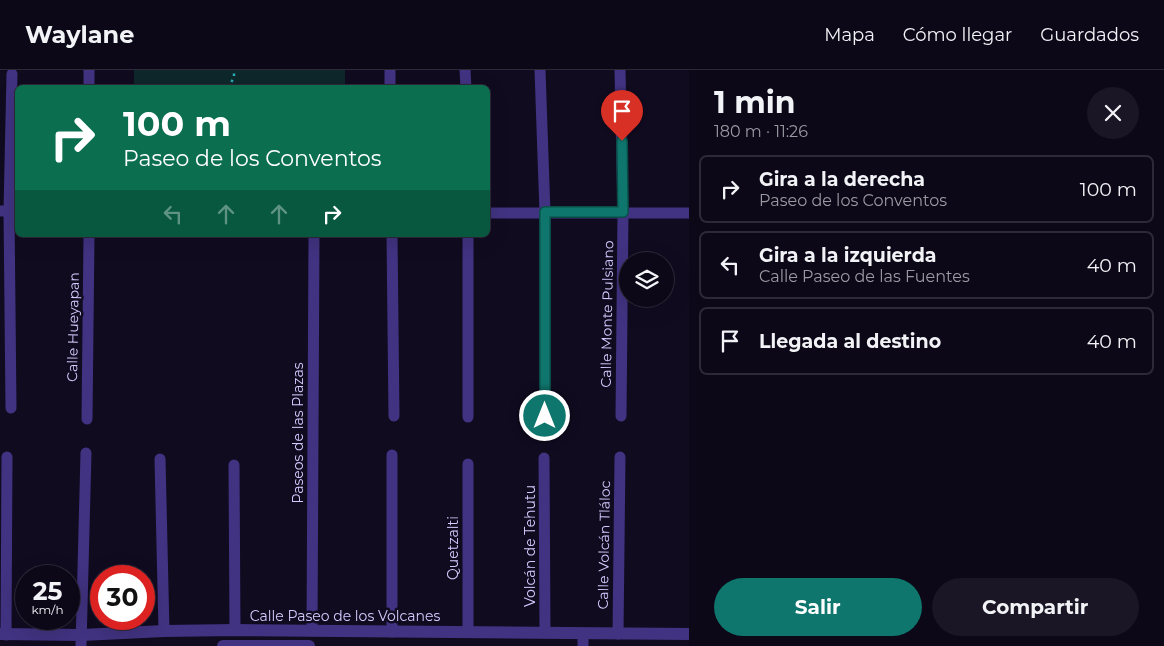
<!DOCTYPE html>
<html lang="es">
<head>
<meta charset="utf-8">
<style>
	:root { --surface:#0d0818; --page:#1b1625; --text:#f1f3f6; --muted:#9a9aa2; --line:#2d2937; --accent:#0f766e }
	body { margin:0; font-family:Montserrat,sans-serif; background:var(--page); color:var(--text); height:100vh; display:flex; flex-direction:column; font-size:19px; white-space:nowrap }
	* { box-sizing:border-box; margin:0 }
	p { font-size:16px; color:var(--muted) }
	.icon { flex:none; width:28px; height:28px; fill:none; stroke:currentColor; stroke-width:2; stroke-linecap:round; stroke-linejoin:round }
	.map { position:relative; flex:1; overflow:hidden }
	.panel { display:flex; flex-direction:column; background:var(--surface); width:475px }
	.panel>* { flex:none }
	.banner { position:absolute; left:15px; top:15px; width:475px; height:152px; border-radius:8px; box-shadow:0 5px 20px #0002,0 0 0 1px var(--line); background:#0b6e4f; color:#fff; overflow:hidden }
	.controls { position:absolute; left:619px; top:182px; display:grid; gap:10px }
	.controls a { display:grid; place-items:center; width:55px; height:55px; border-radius:50%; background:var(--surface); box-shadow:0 5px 20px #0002,0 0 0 1px var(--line); font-size:25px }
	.speed { position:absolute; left:15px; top:495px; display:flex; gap:10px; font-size:25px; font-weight:700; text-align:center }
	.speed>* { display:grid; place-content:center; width:65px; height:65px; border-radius:50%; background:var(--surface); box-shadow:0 5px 20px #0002,0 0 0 1px var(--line); line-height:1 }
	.speed small { font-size:12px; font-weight:400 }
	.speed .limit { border:8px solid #d22; background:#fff; color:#111 }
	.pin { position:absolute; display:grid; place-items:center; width:42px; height:42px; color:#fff; margin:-51px -21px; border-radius:50% 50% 50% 0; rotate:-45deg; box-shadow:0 0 5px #0007 }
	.pin .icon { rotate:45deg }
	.me { position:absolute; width:55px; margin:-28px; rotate:0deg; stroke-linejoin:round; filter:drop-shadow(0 0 4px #0008) }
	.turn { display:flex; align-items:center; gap:18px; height:105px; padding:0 25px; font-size:22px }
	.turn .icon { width:65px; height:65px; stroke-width:2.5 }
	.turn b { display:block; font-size:35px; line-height:42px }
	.lanes { display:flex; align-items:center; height:48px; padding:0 25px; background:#0003; justify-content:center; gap:25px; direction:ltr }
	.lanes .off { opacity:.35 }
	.round { display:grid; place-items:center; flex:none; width:52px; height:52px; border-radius:26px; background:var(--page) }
	.head { display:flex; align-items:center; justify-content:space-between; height:85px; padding:0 25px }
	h1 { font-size:30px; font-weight:700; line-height:38px }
	.action { display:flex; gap:10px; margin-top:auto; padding:10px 25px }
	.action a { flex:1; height:58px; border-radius:30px; background:var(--accent); color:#fff; font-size:20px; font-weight:700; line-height:58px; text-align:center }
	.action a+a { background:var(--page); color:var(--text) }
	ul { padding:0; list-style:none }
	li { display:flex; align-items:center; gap:15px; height:68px; margin:0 10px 8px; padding:0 15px; border:2px solid var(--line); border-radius:8px }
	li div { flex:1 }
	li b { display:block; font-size:19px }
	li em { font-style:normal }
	header { display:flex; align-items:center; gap:30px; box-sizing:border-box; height:70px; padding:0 25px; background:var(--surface); border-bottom:1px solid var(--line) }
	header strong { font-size:24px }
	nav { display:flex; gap:28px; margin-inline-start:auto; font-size:18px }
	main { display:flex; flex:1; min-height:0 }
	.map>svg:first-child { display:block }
	.green { fill:#0e272a }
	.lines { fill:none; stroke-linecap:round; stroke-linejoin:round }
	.path { stroke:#27acb6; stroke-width:2.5; stroke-dasharray:2.5 4; stroke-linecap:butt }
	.minor { stroke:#413381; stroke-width:11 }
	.tertiary { stroke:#413381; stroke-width:12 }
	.route-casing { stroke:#0a4d48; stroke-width:12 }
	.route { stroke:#0f766e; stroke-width:9 }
	.labels { text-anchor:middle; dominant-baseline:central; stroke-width:5; stroke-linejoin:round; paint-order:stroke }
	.street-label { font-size:14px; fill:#d7caff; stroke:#110b20 }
</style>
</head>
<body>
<header>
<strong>Waylane</strong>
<nav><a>Mapa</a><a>Cómo llegar</a><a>Guardados</a></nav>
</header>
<main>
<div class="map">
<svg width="689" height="576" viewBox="0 0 689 576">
	<rect width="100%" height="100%" fill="#110b20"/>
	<rect class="green" x="134" y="0" width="211" height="17"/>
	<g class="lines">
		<path class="path" d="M229 18 234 6V0"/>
		<g class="minor">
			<path d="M89 0V18"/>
			<path d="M390 0V18"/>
			<path d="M465 0 466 18"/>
			<path d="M540 0 545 143V346"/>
			<path d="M620 0 623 142 621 346"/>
			<path d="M0 141H18"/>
			<path d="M488 143H689"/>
			<path d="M392 165 394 346"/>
			<path d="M468 165V347"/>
			<path d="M11 338 9 141 12 4"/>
			<path d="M87 349 89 165"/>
			<path d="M544 388 545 563"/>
			<path d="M160 389 164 561"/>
			<path d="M468 394V562"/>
			<path d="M234 395 235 560"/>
			<path d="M312 561 314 165"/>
			<path d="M392 562V385"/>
			<path d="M618 564 620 387"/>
			<path d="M6 565 7 387"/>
			<path d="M81 576 86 383"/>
			<path d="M583 576V564"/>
		</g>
		<g class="tertiary">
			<path d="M0 564 82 565 164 561 235 560 689 564"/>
			<path d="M223 576H309"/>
		</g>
	</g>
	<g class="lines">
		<g class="route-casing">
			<path id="route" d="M545 346V142H623L622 71"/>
		</g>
		<use href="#route" class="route"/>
	</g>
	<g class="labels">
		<g class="street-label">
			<text transform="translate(607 244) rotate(-89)">Calle Monte Pulsiano</text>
			<text transform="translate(73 257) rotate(-89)">Calle Hueyapan</text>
			<text transform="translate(298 363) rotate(-90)">Paseos de las Plazas</text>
			<text transform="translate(604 475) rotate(-89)">Calle Volcán Tláloc</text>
			<text transform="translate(530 476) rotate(-90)">Volcán de Tehutu</text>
			<text transform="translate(453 478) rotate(-90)">Quetzalti</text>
			<text x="345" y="546">Calle Paseo de los Volcanes</text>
		</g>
	</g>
</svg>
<div class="controls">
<a><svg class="icon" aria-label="layers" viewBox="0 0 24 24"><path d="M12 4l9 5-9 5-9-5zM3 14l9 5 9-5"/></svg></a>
</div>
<div class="speed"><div>25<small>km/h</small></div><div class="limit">30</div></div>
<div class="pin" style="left:622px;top:71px;background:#d93025"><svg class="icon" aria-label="arrive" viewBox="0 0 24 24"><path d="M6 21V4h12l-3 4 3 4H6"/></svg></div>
<svg class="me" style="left:545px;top:346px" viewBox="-20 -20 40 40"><circle r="17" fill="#0f766e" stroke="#fff" stroke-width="3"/><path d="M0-11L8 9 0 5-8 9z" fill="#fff"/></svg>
<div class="banner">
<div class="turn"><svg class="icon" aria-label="right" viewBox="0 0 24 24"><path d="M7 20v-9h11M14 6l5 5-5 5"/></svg><div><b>100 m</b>Paseo de los Conventos</div></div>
<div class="lanes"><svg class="icon off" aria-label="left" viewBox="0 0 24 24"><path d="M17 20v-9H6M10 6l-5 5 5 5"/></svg><svg class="icon off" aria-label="ahead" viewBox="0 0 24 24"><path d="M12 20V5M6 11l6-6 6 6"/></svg><svg class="icon off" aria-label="ahead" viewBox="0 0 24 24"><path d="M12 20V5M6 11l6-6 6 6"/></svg><svg class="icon" aria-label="right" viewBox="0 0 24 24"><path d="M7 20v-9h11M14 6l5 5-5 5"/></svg></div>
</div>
</div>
<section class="panel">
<div class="head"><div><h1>1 min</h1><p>180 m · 11:26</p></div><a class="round"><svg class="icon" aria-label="close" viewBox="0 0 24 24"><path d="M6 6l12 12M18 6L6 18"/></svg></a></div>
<ul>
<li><svg class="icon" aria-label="right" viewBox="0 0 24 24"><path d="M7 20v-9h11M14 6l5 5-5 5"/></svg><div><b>Gira a la derecha</b><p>Paseo de los Conventos</p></div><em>100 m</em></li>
<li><svg class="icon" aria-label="left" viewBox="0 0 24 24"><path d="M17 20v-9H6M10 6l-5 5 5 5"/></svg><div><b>Gira a la izquierda</b><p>Calle Paseo de las Fuentes</p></div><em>40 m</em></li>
<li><svg class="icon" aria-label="arrive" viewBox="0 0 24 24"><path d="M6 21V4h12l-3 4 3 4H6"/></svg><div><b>Llegada al destino</b></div><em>40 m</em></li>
</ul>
<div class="action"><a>Salir</a><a>Compartir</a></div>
</section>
</main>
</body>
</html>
